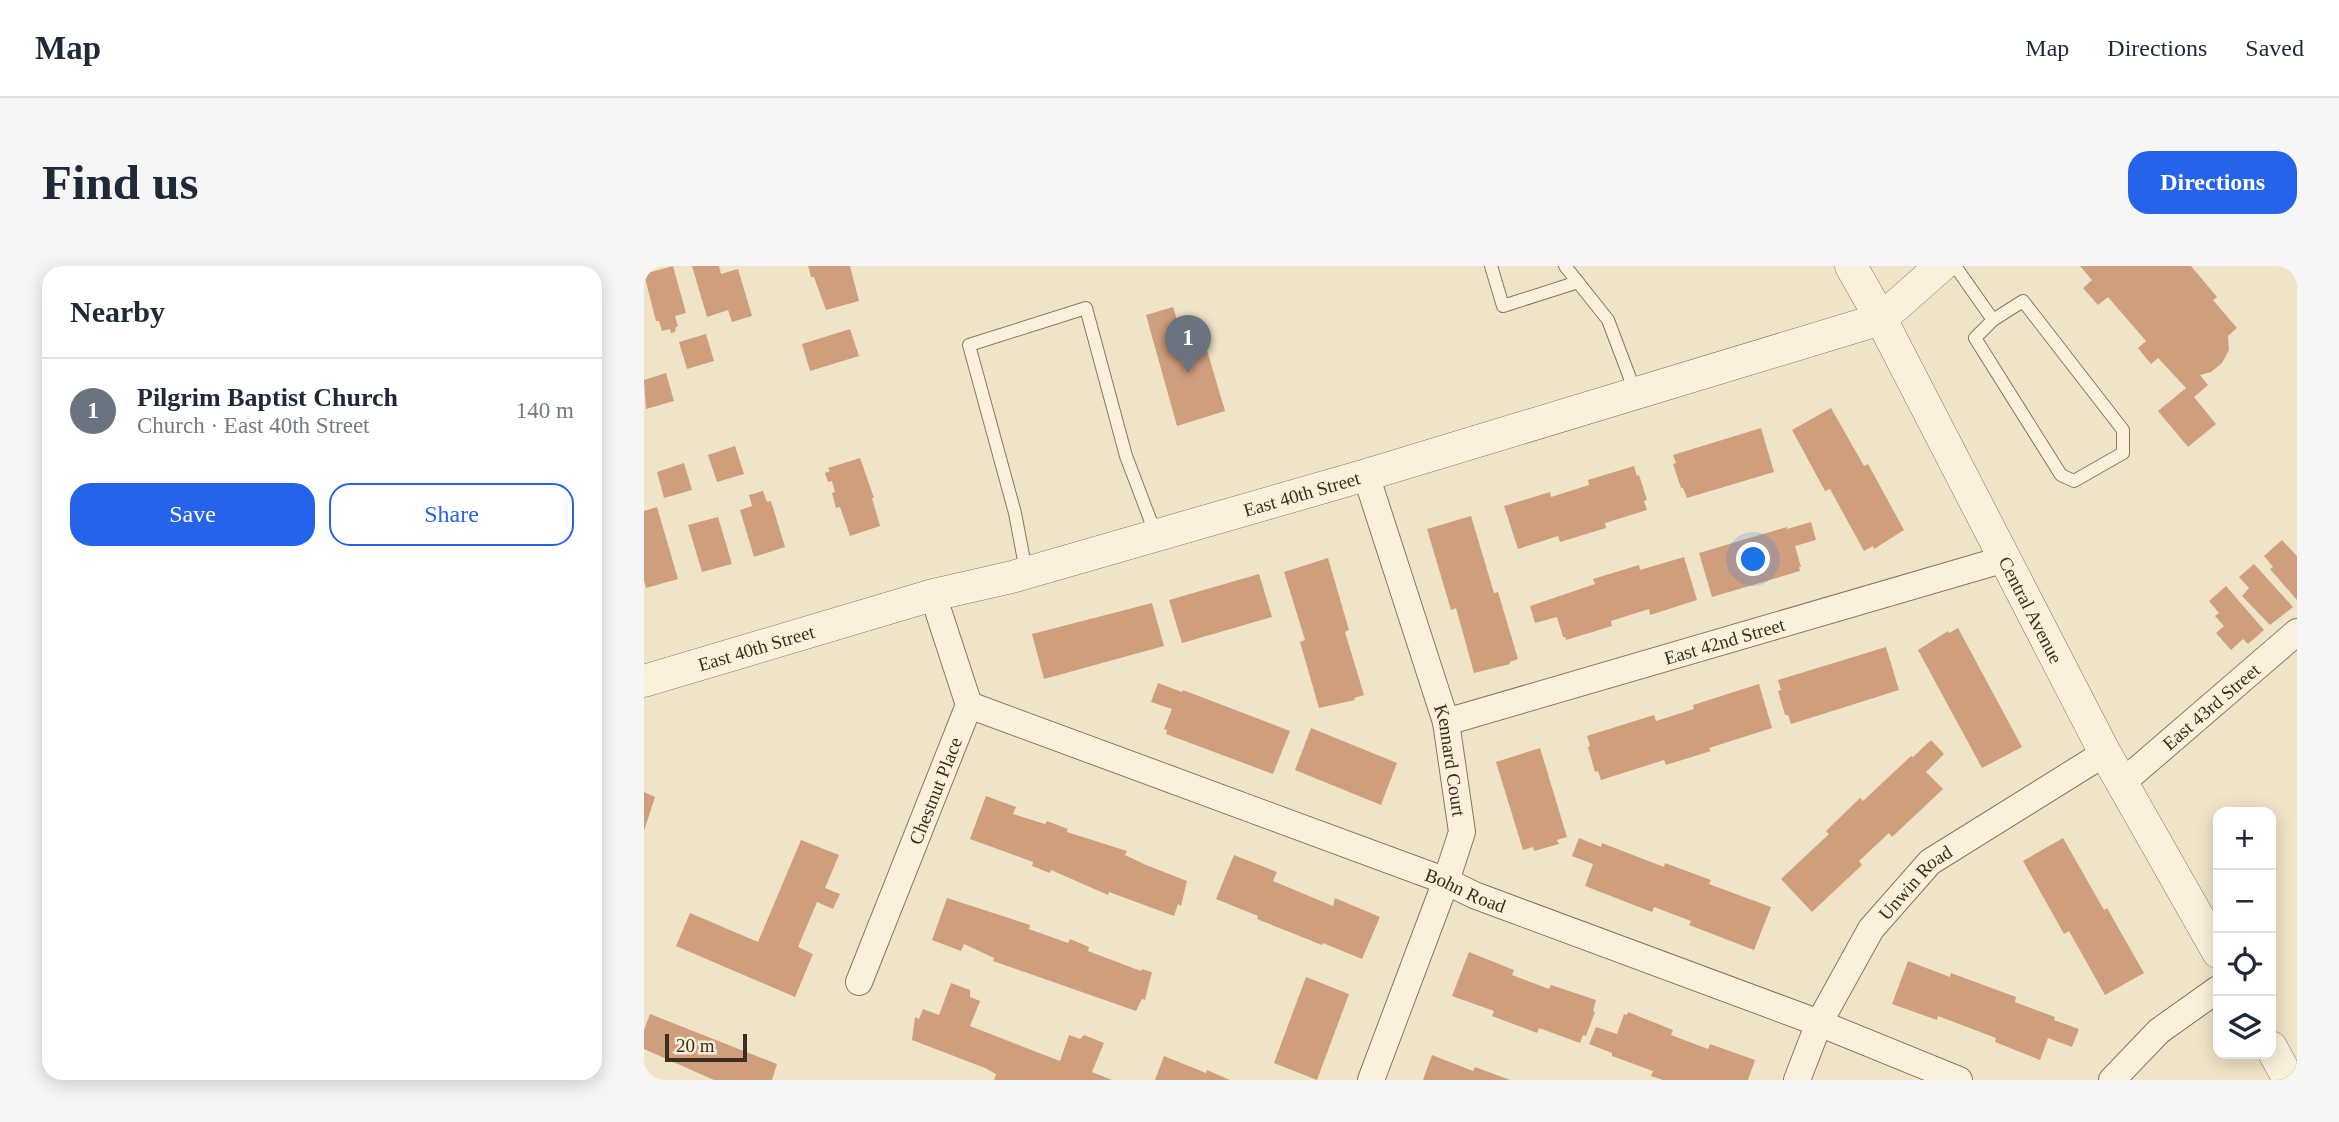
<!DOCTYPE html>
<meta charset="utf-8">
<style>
body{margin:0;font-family:"Times New Roman",serif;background:#f6f6f7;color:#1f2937}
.controls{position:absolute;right:21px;bottom:21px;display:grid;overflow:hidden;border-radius:14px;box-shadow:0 4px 18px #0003}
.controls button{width:63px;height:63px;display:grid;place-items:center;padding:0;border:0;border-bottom:2px solid #e0e1e3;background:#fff;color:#1f2937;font:35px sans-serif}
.scale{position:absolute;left:21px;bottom:18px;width:82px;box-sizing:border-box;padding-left:7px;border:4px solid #3d2e20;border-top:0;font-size:19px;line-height:24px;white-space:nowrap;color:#3d2e20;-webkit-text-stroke:5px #f7eed8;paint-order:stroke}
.you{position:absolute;left:1110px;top:294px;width:24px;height:24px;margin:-18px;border:5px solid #fff;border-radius:50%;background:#1a73e8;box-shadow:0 0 0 10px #1a73e833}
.badge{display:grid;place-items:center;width:46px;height:46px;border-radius:50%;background:#2563eb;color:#fff;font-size:23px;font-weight:700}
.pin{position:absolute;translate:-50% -58px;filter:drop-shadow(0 2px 4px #0008)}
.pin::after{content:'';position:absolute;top:37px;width:24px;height:21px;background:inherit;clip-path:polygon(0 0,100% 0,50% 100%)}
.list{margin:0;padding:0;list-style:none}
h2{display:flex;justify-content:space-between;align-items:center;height:91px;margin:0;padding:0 28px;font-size:30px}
h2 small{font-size:23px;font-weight:400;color:#747a83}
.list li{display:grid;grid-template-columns:46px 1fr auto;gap:21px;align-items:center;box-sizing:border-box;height:105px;padding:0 28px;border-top:2px solid #e0e1e3}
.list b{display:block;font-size:26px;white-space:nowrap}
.list p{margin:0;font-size:23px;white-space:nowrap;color:#747a83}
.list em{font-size:23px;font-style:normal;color:#747a83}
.actions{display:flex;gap:14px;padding:21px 28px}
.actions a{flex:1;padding:16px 0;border:2px solid #2563eb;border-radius:21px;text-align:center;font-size:24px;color:#2563eb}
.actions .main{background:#2563eb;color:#fff}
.icon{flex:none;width:38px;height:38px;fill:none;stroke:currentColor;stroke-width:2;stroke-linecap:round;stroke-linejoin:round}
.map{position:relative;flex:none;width:1653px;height:814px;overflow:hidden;border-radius:21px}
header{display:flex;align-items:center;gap:42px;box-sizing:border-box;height:98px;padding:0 35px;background:#fff;border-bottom:2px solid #e0e1e3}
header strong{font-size:33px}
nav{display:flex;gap:38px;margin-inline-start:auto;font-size:24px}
.intro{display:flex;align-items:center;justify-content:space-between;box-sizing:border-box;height:168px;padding:0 42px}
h1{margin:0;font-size:49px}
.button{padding:18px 32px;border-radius:21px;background:#2563eb;color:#fff;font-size:24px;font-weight:700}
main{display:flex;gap:42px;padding:0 42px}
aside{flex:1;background:#fff;border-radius:21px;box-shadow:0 4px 18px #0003}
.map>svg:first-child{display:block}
.building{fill:#cf9f7d}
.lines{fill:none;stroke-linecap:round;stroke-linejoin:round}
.service-casing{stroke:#8d765c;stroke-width:14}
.minor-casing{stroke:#8d765c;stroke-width:28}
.tertiary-casing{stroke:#8d765c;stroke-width:33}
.service{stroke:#faf1dc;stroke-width:12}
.minor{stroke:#faf1dc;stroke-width:26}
.tertiary{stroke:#faf1dc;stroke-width:32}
.labels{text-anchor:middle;stroke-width:5;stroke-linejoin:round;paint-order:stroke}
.street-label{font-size:19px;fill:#3d2e20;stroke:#f7eed8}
</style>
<header>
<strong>Map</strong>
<nav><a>Map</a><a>Directions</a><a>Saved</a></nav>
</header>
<div class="intro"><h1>Find us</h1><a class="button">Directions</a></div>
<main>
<aside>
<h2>Nearby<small></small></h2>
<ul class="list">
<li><span class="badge" style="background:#6b7280">1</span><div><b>Pilgrim Baptist Church</b><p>Church · East 40th Street</p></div><em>140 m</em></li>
</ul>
<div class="actions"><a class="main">Save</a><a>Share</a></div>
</aside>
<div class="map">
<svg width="1653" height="814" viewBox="0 0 1653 814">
<rect width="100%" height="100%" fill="#f0e4c8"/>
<g class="building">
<polygon points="29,0 42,47 31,50 34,60 32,61 31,66 27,67 26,63 18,65 15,55 12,55 0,8"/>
<polygon points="48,0 75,0 77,8 94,3 108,50 88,56 84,44 63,51"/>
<polygon points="164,0 206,0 215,35 182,44 170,11 167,11"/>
<polygon points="1436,0 1547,0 1573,31 1569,34 1593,62 1584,70 1585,84 1578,97 1567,106 1556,109 1564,119 1550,131 1572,158 1544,181 1514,145 1542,122 1514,92 1507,98 1494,82 1502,75 1464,31 1454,39 1439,22 1448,14"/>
<polygon points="529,41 535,60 554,54 581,145 533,160 502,49"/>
<polygon points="206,63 215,90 166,105 158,78"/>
<polygon points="62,68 70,95 43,103 35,76"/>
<polygon points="22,107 30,135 2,143 0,114"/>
<polygon points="1187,142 1220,200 1224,198 1260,264 1230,283 1229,280 1220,285 1186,223 1181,225 1148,164"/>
<polygon points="1117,162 1130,206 1043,232 1039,222 1037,222 1029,198 1032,197 1029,189"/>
<polygon points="91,180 100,208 73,216 64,189"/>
<polygon points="216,192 230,232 228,232 236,260 206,270 196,241 192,242 188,227 191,226 188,215 184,216 181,207 186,205 184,202"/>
<polygon points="40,197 48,224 20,232 13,206"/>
<polygon points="990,200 993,210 995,209 1003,234 1000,235 1003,244 961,257 962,262 916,276 914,270 874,283 860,240 906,226 907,231 945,219 944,214"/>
<polygon points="119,225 123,236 127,235 141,281 110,291 96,244 108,240 105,229"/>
<polygon points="13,241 34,313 2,322 0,314 0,245"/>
<polygon points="827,250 850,327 854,326 874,393 866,396 866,398 830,407 812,342 807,344 783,263"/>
<polygon points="74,251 88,298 58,306 44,259"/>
<polygon points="1167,256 1172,274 1151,280 1157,301 1155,301 1156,305 1068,331 1055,287 1143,261 1143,263"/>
<polygon points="1638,274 1653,290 1653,334 1626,303 1629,301 1620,290"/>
<polygon points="1040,291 1053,334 1006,349 1005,343 967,355 968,360 922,374 921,371 919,371 913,351 891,357 886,340 951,318 949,313 995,299 996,304"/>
<polygon points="684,292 705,364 701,366 720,429 710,432 711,434 675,442 656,376 661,374 640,306"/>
<polygon points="1610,298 1649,341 1626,359 1598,330 1605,322 1595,311"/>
<polygon points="615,308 628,351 538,377 525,334"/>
<polygon points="1582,320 1620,364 1604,378 1599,373 1587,384 1572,367 1580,360 1571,350 1575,347 1565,335"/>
<polygon points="508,337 520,380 400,413 388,368"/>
<polygon points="1314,362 1378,481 1338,502 1274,384 1304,365 1305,367"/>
<polygon points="1242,381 1255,424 1147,458 1144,449 1141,449 1134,425 1137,424 1134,414"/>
<polygon points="514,417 538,426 539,424 646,465 629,508 522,468 523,464 520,463 528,443 507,436"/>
<polygon points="1115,418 1128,462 1065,482 1067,485 1022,499 1020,494 957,514 954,505 951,506 944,481 946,480 943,470 1010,449 1012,455 1050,443 1049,439"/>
<polygon points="667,462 753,497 737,539 651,504"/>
<polygon points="1287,474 1300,488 1282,506 1299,523 1248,571 1245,567 1215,595 1218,599 1168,646 1137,613 1185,568 1182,565 1216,532 1219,535 1267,490 1269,491"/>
<polygon points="896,482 923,571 913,574 915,578 890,585 889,581 879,584 852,496"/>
<polygon points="0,526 11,531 0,565"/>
<polygon points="342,530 372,541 369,548 401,558 403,555 424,563 423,566 483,585 481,589 502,599 543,615 537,640 534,638 530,650 465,626 464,629 407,604 406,607 388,600 389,596 326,573"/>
<polygon points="935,572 957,581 958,577 1020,601 1021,597 1067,614 1065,618 1127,641 1110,684 1045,659 1047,655 1010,641 1008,646 941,620 949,598 928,590"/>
<polygon points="1419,572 1460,644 1463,642 1500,707 1461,729 1425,665 1420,668 1379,595"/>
<polygon points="157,574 195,589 181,622 196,628 189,643 173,636 154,681 169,688 151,731 32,680 46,647 114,676"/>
<polygon points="590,589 633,606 629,615 689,640 691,632 736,651 718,693 679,677 678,679 613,653 614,650 572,633"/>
<polygon points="303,632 386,659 385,663 424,677 426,673 445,681 444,685 497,705 498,703 508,706 501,734 498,733 492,745 349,695 350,692 320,678 317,685 288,674"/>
<polygon points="825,686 870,704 868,709 905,723 907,719 952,734 949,745 951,746 942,770 939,769 936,777 895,762 893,767 848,750 850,745 808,730"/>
<polygon points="1264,695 1306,711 1307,707 1372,731 1371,736 1411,751 1410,754 1435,763 1428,781 1404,772 1396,794 1351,776 1352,772 1294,750 1293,754 1248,738"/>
<polygon points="662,711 705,728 673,814 630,797"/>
<polygon points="307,717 326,724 326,731 336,735 326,760 416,795 425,769 436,773 440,769 460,777 448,806 468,814 350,814 352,808 341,802 268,774 271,751 275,753 279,743 295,749"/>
<polygon points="984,746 1029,764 1027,769 1064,783 1066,778 1111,794 1104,814 1019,814 1007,810 1009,805 968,790 968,787 945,778 952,761 973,768 980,748 983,749"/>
<polygon points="6,748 133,798 128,814 70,814 0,783 0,764"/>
<polygon points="788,789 829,805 831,801 866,814 779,814"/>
<polygon points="520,790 562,807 563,804 586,814 511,814"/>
</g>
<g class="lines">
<defs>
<g id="service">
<polyline points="847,0 859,40 934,16"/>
<polyline points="921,0 964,54 992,128"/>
<polyline points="1311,0 1349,54"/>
<polygon points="1379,35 1479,164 1479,187 1430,215 1417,209 1331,72 1349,54"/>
<polyline points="382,305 371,247 325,79 442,42 482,190 512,269"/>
</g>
<g id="minor">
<path id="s1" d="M722,209L802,456L818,566L802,615L727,814"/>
<path id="s2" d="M325,439L802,615L830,629L1175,757L1315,814"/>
<path id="s3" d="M802,456L1361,293"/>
<path id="s4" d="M1479,516L1653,366"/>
<path id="s5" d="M215,716L325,439L289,329"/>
<path id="s6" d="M1153,814L1175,757L1227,663L1286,596L1461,487"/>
<polyline points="1468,814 1515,765 1574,723"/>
</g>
<g id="tertiary">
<path id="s7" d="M1207,0L1237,53L1461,487L1574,686"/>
<path id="s8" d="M0,415L289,329L368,311L722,209L1237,53L1297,0"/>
<polyline points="1627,781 1645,814"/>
</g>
</defs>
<use href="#service" class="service-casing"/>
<use href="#minor" class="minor-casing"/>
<use href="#tertiary" class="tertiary-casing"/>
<use href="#service" class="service"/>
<use href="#minor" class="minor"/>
<use href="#tertiary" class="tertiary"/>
</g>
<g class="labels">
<g class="street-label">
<text dy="7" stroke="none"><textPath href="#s8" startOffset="684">East 40th Street</textPath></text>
<text dy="7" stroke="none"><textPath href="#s7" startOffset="388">Central Avenue</textPath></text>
<text dy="7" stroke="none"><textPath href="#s3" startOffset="290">East 42nd Street</textPath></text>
<text dy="7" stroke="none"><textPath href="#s8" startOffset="117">East 40th Street</textPath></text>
<text dy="7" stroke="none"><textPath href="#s4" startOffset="116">East 43rd Street</textPath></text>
<text dy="7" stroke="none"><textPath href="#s1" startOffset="298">Kennard Court</textPath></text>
<text dy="7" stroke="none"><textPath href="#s5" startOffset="206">Chestnut Place</textPath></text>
<text dy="7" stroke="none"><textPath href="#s6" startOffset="233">Unwin Road</textPath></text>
<text dy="7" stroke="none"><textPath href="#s2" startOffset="530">Bohn Road</textPath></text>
</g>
</g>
</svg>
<div class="controls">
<button>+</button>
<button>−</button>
<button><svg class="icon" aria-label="locate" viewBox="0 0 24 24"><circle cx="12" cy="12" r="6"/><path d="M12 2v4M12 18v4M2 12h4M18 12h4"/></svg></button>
<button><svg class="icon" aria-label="layers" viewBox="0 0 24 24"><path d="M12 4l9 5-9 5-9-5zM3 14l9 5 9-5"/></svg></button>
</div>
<div class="scale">20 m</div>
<div class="you"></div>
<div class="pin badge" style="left:544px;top:107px;background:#6b7280">1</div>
</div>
</main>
